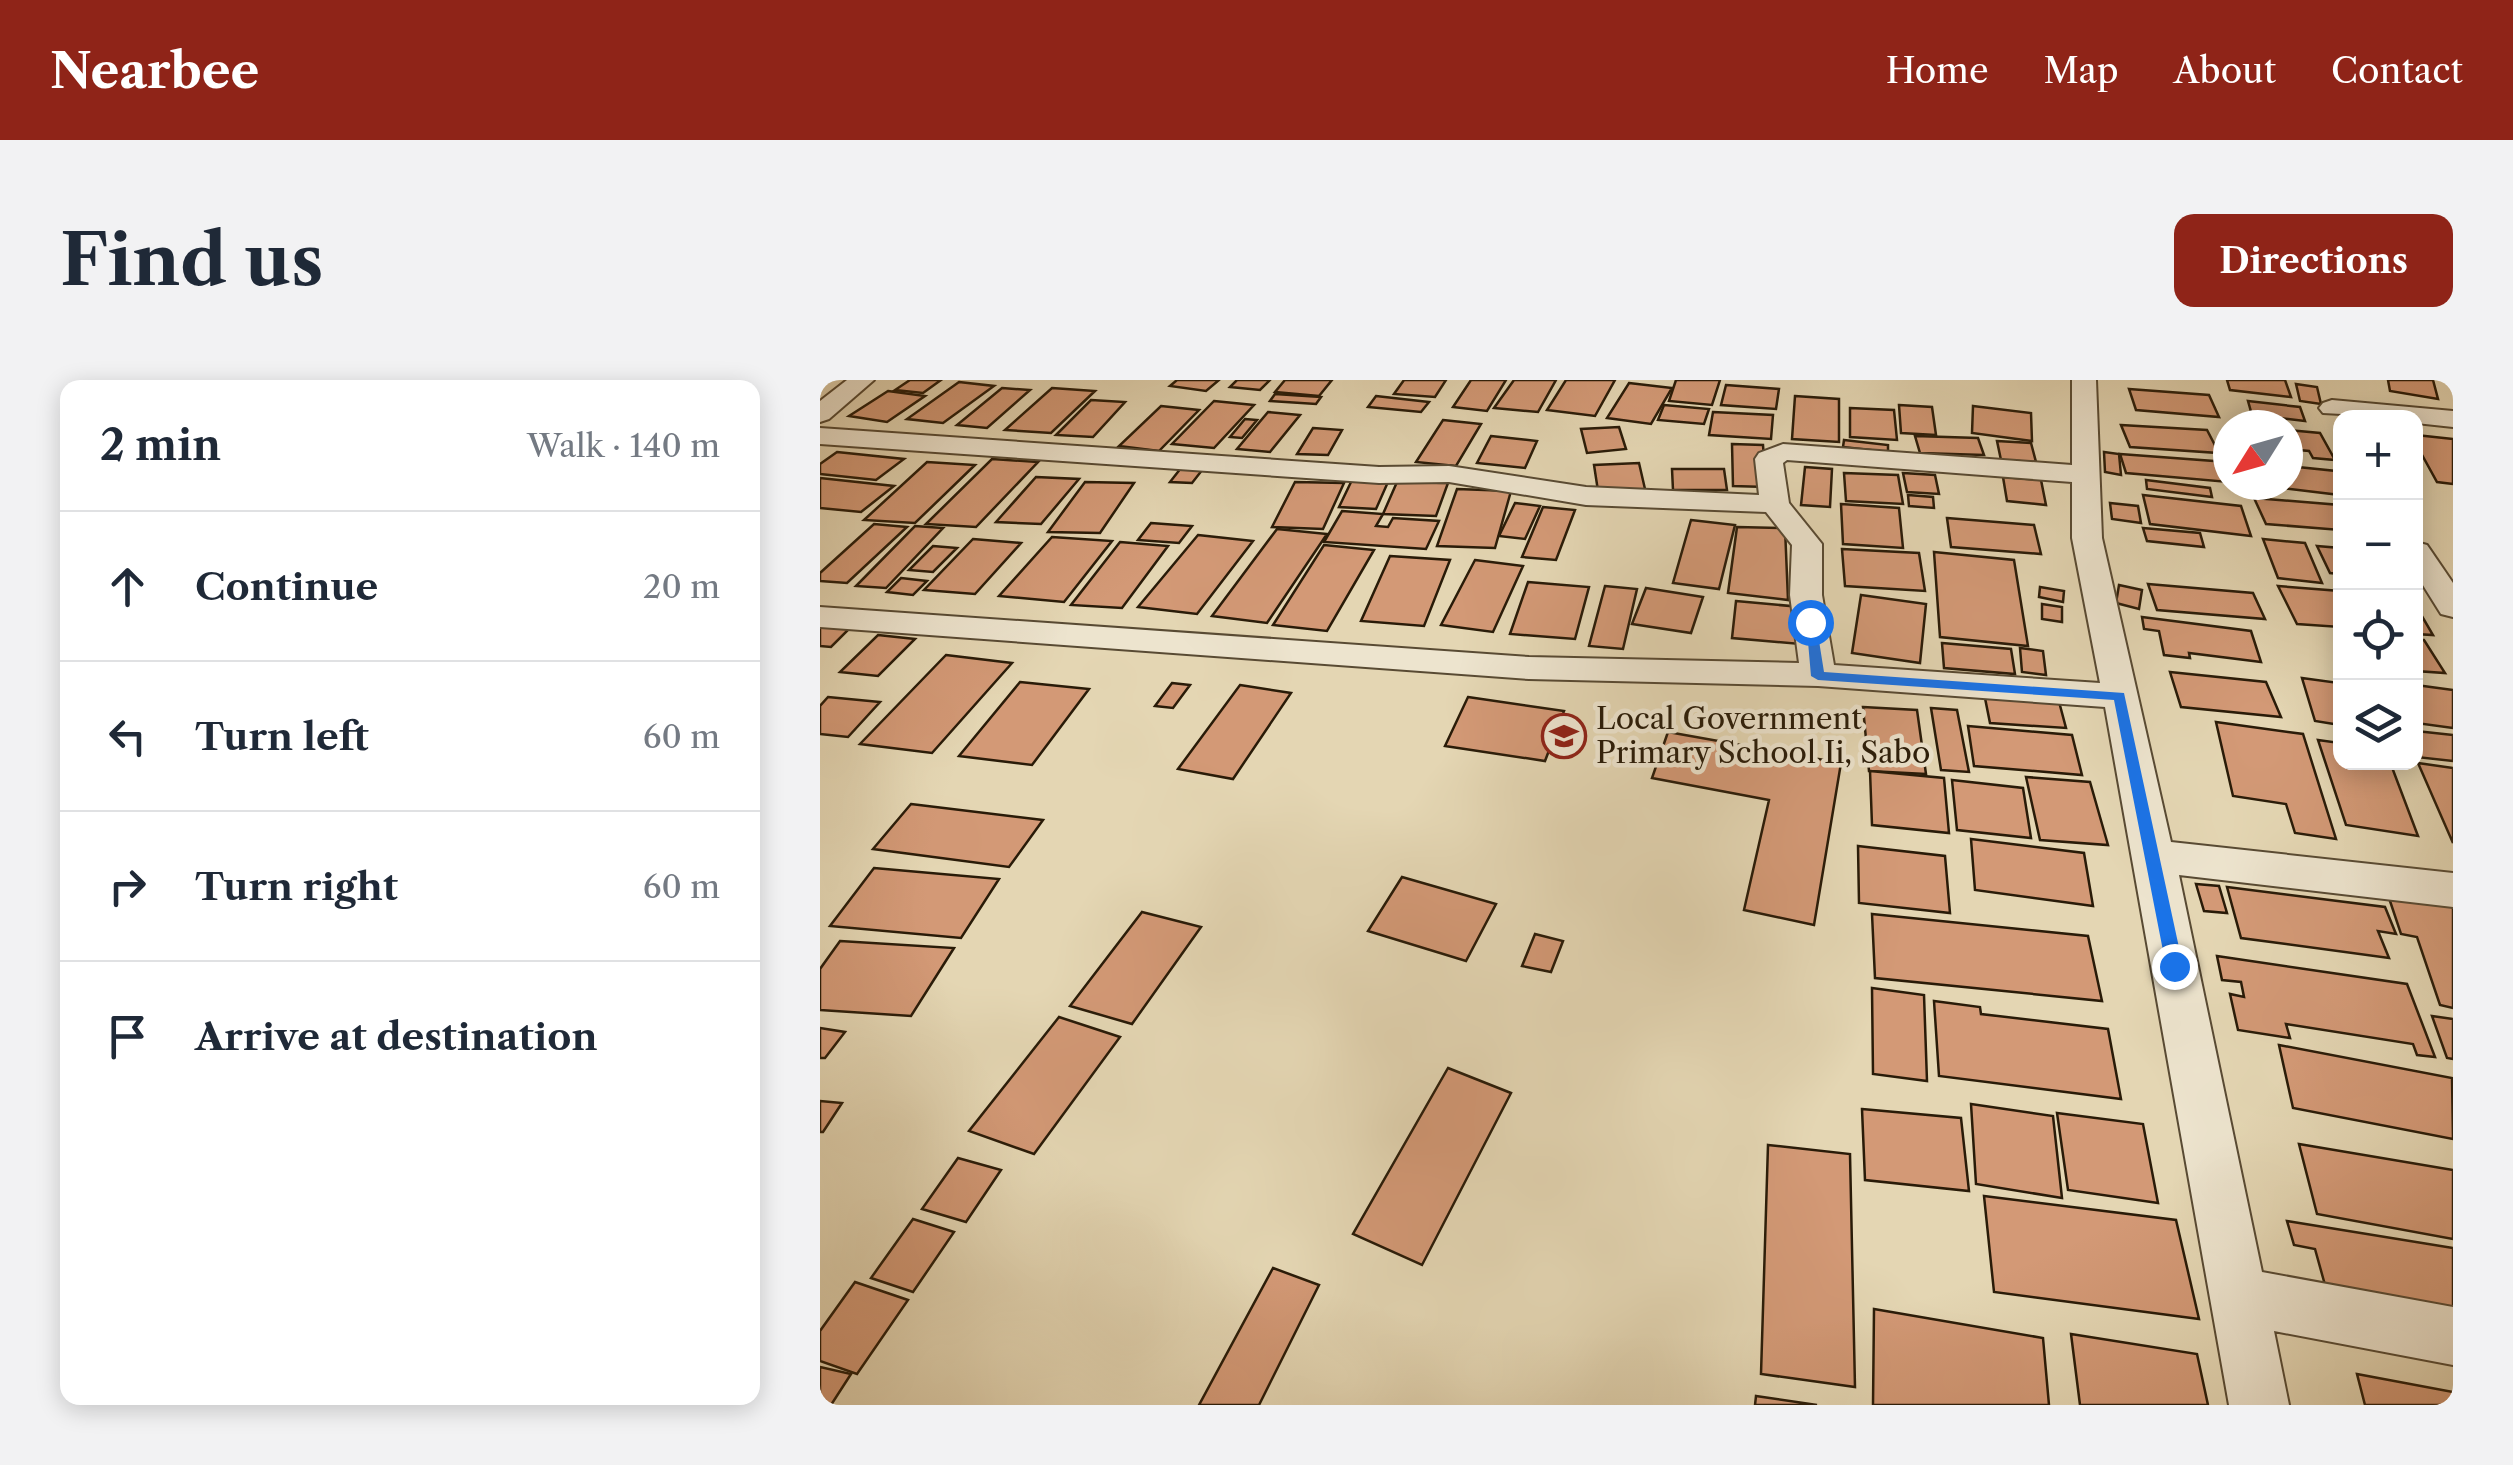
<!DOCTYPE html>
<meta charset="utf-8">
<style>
body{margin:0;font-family:"Libre Caslon Text",serif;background:#f2f2f3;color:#1f2937}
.controls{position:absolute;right:30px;top:30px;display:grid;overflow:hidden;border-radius:20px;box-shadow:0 5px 25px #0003}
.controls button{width:90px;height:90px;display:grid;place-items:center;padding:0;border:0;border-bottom:2px solid #e0e1e3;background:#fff;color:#1f2937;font:50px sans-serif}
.compass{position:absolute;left:1393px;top:30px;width:90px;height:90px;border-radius:50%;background:#fff;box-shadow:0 5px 25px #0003;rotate:233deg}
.stop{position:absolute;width:30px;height:30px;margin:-22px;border:8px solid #1a73e8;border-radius:50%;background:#fff}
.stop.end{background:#1a73e8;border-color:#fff;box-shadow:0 2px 10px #0008}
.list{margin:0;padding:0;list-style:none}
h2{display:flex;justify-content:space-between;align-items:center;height:130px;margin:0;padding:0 40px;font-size:42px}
h2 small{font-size:32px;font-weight:400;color:#747a83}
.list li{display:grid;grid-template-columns:65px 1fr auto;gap:30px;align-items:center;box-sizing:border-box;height:150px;padding:0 40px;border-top:2px solid #e0e1e3}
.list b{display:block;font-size:38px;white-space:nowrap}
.list em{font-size:32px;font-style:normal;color:#747a83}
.icon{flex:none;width:55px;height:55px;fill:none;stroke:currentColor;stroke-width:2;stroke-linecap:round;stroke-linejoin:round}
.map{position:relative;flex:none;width:1633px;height:1025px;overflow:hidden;border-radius:20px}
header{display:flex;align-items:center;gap:60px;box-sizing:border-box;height:140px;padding:0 50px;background:#8f2418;color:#fff}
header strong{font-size:48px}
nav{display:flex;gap:55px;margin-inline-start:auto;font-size:35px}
.intro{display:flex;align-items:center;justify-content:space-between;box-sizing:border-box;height:240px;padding:0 60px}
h1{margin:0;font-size:70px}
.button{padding:25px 45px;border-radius:20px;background:#8f2418;color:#fff;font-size:35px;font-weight:700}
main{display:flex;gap:60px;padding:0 60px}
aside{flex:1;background:#fff;border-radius:20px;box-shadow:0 5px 25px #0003}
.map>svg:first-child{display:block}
.building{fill:#d39976;stroke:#291b08;stroke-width:2.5}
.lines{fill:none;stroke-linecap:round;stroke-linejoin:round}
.street-casing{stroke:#584a33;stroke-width:4}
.street{fill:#ede4ce;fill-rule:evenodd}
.route{fill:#1a73e8}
.labels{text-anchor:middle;stroke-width:9;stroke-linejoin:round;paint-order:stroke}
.poi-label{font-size:30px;fill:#291b08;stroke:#ede4ce;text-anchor:start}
</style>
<header>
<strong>Nearbee</strong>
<nav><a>Home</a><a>Map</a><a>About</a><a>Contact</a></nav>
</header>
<div class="intro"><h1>Find us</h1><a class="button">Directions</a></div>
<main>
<aside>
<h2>2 min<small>Walk · 140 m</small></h2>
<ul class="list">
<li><svg class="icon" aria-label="ahead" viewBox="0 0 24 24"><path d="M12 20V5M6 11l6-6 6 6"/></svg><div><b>Continue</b></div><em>20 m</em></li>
<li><svg class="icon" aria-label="left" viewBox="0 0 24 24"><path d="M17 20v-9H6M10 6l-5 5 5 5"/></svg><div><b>Turn left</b></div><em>60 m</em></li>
<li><svg class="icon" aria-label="right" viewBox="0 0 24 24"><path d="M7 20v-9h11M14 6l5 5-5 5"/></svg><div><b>Turn right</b></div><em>60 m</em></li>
<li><svg class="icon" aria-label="arrive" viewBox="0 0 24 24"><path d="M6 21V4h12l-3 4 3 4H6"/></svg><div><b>Arrive at destination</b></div></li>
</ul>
</aside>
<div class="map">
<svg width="1633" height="1025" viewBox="0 0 1633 1025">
<rect width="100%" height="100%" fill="#e4d6b3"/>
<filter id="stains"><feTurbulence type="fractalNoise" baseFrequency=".002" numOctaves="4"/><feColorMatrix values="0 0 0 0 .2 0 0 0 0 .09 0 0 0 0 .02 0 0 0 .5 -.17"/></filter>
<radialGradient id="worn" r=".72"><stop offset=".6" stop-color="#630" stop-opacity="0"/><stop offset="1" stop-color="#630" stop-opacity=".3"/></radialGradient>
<g class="building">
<polygon points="90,0 121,0 103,13 75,10"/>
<polygon points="357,0 399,0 386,11 350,6"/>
<polygon points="417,0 450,0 440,10 410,7"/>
<polygon points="465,0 512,0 499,16 455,12"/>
<polygon points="584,0 626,0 615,17 574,14"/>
<polygon points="651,0 686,0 667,31 633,27"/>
<polygon points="694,0 736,0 718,32 674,28"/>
<polygon points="746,0 795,0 775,36 727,30"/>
<polygon points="856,0 900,0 892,25 849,21"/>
<polygon points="1407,0 1465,0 1471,17 1410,10"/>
<polygon points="1568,0 1613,0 1618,19 1570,11"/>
<polygon points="139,2 174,6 123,43 87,39"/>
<polygon points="809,3 852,8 831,44 787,38"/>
<polygon points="1476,4 1497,7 1501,24 1480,21"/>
<polygon points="906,5 959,9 956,29 901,25"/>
<polygon points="182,8 210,10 167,48 137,45"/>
<polygon points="232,8 275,11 231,53 185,50"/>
<polygon points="1309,9 1389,15 1399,37 1316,30"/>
<polygon points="68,11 105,16 67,42 29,36"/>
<polygon points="455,14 501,17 496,24 450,21"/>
<polygon points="556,16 609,22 601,32 548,27"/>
<polygon points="975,16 1019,19 1019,62 972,59"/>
<polygon points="271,20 305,22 273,57 236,55"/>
<polygon points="394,21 434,25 394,68 352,64"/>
<polygon points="1428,21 1480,27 1485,41 1432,35"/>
<polygon points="844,25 889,29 884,44 838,40"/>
<polygon points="1079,25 1112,27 1116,55 1081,53"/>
<polygon points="341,26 379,30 339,71 299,66"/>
<polygon points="1153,26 1211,33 1212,61 1152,53"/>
<polygon points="1030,28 1074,30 1077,60 1030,57"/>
<polygon points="448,32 480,35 450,72 417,69"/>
<polygon points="893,32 953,35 951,59 889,55"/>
<polygon points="425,39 437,40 422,58 410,57"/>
<polygon points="623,40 661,44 636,86 596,82"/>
<polygon points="1301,45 1387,50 1399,73 1310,67"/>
<polygon points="799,47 806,69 767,73 761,49"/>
<polygon points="493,48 522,50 508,75 477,74"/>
<polygon points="1468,50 1500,53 1515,80 1493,78 1489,71 1468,69"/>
<polygon points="1596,55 1633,59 1633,104 1617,102 1596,64"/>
<polygon points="671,56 717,61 705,88 657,83"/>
<polygon points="1095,56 1158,58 1164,75 1100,73"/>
<polygon points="1024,60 1068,65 1068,72 1023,67"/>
<polygon points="1177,61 1211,63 1216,82 1181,80"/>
<polygon points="912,64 943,65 946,107 913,106"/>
<polygon points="17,72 84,79 56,100 0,94 0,84"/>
<polygon points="1284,72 1299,74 1301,95 1285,92"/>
<polygon points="1300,74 1407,82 1408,102 1306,93"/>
<polygon points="172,79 218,82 156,147 106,144"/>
<polygon points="107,82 155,85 95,143 44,140"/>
<polygon points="819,83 825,109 778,111 774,85"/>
<polygon points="1468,86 1516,91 1520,115 1437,105 1468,105"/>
<polygon points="985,87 1012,89 1010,127 981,125"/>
<polygon points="361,88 383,89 372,103 350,102"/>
<polygon points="852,89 904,89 907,110 853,110"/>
<polygon points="1024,93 1078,95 1083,124 1026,121"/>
<polygon points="1083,93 1115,95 1119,114 1087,112"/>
<polygon points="216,97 259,99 221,144 176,142"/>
<polygon points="1183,97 1221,100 1226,125 1187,121"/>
<polygon points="0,98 74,106 41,132 0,128"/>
<polygon points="532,100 568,102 556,129 519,127"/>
<polygon points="1326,100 1390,108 1392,117 1327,109"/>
<polygon points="265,102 314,103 280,153 228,152"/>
<polygon points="475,102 524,103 503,149 452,147"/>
<polygon points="577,102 628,103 616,136 563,134"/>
<polygon points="637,109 691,111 675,168 617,166"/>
<polygon points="1088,115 1113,117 1114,128 1089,126"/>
<polygon points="1323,115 1421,126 1431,156 1330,144"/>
<polygon points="1434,118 1520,125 1520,150 1446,144"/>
<polygon points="695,123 720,126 705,159 679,156"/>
<polygon points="1290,123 1318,126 1321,143 1292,139"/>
<polygon points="1021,124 1079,128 1083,168 1023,164"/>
<polygon points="723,127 755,130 736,180 702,177"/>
<polygon points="522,131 563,134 556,146 568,147 573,138 619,141 606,169 504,162"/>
<polygon points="1127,138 1214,145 1221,174 1131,167"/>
<polygon points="871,140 915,145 899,209 853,203"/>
<polygon points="331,143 372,146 359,163 318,160"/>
<polygon points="54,144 87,147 27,203 0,201 0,193"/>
<polygon points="95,146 123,148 66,208 36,206"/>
<polygon points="917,147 965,148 968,220 908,213"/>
<polygon points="1323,148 1380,153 1384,167 1327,161"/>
<polygon points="457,149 507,154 447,243 392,236"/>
<polygon points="378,155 433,161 377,234 318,227"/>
<polygon points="232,157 292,161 244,222 179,216"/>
<polygon points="153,159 201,163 155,214 104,210"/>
<polygon points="1443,159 1485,163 1502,203 1458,198"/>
<polygon points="300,162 348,166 302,228 251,225"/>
<polygon points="504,165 554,170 507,251 453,245"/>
<polygon points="113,166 137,168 113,192 89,190"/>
<polygon points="1497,166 1520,168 1520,194 1510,193"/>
<polygon points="1022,169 1099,173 1105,211 1025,206"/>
<polygon points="1114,172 1194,180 1208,266 1120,257"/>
<polygon points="570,176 630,180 604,246 541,241"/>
<polygon points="655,180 703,186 673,252 621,245"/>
<polygon points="81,198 107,201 93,215 67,212"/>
<polygon points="708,202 769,207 755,259 690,254"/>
<polygon points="1328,204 1433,213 1445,239 1337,230"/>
<polygon points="1299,205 1322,210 1319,229 1296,223"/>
<polygon points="785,206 817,209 803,269 769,266"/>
<polygon points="1458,206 1520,211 1520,247 1477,244"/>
<polygon points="1220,207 1244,211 1243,222 1219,217"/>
<polygon points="826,208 883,217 871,253 812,244"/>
<polygon points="1041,215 1106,224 1100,283 1032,273"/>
<polygon points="916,221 981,227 980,264 912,258"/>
<polygon points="1222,224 1242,227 1242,242 1222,239"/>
<polygon points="1596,226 1613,255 1596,254"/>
<polygon points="1322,237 1431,251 1441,282 1369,273 1370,278 1344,275 1339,251 1324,249"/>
<polygon points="0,245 30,248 11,267 0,266"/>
<polygon points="58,255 95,259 58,296 20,292"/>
<polygon points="1596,260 1604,260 1625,293 1596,291"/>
<polygon points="1122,263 1191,269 1195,294 1124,288"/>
<polygon points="1200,268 1223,271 1226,295 1202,292"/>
<polygon points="126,275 192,283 112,373 40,364"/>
<polygon points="1350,292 1446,302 1461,337 1361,327"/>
<polygon points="1482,298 1519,303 1520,345 1495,341"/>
<polygon points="200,302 269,309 212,385 139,376"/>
<polygon points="352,303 370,305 353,328 335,326"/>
<polygon points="420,305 471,313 413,399 358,389"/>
<polygon points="1596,305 1633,310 1633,348 1596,343"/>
<polygon points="1164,313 1238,318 1246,348 1170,343"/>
<polygon points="8,317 60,322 28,357 0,354 0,326"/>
<polygon points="648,317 744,331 725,381 625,366"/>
<polygon points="1043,327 1097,330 1106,394 1049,391"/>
<polygon points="1111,328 1137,330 1149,392 1121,390"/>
<polygon points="1396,342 1483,354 1516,459 1475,453 1466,424 1413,416"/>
<polygon points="1148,346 1252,355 1262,395 1154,386"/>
<polygon points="1596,351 1633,355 1633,381 1596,377"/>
<polygon points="848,352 1021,383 994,545 924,530 949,420 832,398"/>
<polygon points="1498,360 1520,363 1520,382 1570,382 1598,456 1526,445"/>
<polygon points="1598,383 1633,388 1633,463"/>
<polygon points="1050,391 1124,398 1129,453 1052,445"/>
<polygon points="1206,397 1270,402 1288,465 1220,460"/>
<polygon points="1132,400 1203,408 1211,458 1137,450"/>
<polygon points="91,424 223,440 189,487 53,469"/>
<polygon points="1151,459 1264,473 1273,526 1155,510"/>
<polygon points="1038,466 1125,476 1130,533 1039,523"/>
<polygon points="54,488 179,499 141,558 10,546"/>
<polygon points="582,497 676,524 646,581 548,551"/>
<polygon points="1376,504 1399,506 1407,533 1384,531"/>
<polygon points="1407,507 1565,527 1576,554 1558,551 1569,578 1421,558"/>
<polygon points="1567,512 1633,524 1633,628 1620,625 1597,557 1581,554"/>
<polygon points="322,532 381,547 312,644 250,626"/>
<polygon points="1052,534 1268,556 1282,621 1055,598"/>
<polygon points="715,554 743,561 731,592 702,586"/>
<polygon points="20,561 134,568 91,636 0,630 0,589"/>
<polygon points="1397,576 1587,604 1615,677 1597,675 1593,664 1466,644 1470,658 1418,650 1410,614 1424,617 1421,602 1402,600"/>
<polygon points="1052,608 1104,615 1107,701 1053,694"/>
<polygon points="1114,621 1160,627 1161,634 1288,649 1301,719 1119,696"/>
<polygon points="1612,636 1633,639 1633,679 1627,678"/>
<polygon points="239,637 300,657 214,774 149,751"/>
<polygon points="0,648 25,652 5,678 0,678"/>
<polygon points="1459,665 1632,698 1633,759 1473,728"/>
<polygon points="628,688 691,713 602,885 533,854"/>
<polygon points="0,721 22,723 3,752 0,752"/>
<polygon points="1151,724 1233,736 1242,818 1156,804"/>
<polygon points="1042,729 1141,738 1149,811 1045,800"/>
<polygon points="1237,733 1323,744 1338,823 1248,810"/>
<polygon points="1479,764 1633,790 1633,859 1497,834"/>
<polygon points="948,765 1030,774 1035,1007 941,994"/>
<polygon points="138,778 181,790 146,842 102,829"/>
<polygon points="1164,816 1356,840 1379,939 1174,912"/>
<polygon points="93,839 134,852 93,912 51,898"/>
<polygon points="1467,841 1633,868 1633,927 1505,905 1495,869 1474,865"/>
<polygon points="453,888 499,905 439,1025 379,1025"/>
<polygon points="35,902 88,920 37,994 0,981 0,951"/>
<polygon points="1054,929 1223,958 1229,1025 1053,1025"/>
<polygon points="1251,954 1377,974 1388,1025 1260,1025"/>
<polygon points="0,987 31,994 11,1025 0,1025"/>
<polygon points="1537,994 1633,1012 1633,1025 1545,1025"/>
<polygon points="936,1016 997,1025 935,1025"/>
</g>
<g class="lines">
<defs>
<g id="street">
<polygon points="27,0 54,0 9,39 0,42 0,21"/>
<path d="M1252,0H1276L1282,158L1351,462L1633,493V527L1359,495L1442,892L1633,927V985L1454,951L1469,1025H1409L1285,327L998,306L709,299L0,247V227L709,277L979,283L970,215L972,165L946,132L766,125L629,102L559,103L0,64V48L559,87L629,86L766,107L939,115L935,79L939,73L963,64L1252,85ZM967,80L1252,102V158L1280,303L1014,285L1002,215V164L969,123L963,83Z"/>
<polygon points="1512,20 1633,31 1633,47 1596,43 1596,38 1503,33 1499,28 1503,23"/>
<polygon points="1596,162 1607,165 1633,203 1633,237 1621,234 1596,194"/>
</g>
</defs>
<use href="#street" class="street-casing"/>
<use href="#street" class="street"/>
</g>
<polygon class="route" points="986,239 996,242 1004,292 1304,313 1363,586 1360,591 1354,593 1346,586 1294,320 998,300 991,296"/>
<defs>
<symbol id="school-ring" viewBox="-11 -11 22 22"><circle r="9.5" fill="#ede4ce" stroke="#8f2418" stroke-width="1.5"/><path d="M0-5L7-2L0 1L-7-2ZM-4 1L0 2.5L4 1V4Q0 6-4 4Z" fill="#8f2418"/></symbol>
</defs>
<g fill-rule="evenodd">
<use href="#school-ring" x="719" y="331" width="50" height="50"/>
</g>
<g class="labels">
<g class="poi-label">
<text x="776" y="349">Local Government<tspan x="776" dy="34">Primary School Ii, Sabo</tspan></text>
</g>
</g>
<rect width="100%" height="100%" filter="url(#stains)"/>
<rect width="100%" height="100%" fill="url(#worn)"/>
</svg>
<div class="controls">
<button>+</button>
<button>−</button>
<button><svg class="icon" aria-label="locate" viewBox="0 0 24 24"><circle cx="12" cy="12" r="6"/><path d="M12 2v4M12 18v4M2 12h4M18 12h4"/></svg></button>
<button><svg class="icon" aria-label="layers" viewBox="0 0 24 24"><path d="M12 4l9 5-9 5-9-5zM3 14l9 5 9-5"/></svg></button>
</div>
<svg class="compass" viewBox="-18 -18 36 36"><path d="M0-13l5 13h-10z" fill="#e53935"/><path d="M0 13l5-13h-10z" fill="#747a83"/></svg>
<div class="stop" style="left:990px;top:242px"></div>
<div class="stop end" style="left:1354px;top:586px"></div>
</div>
</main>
